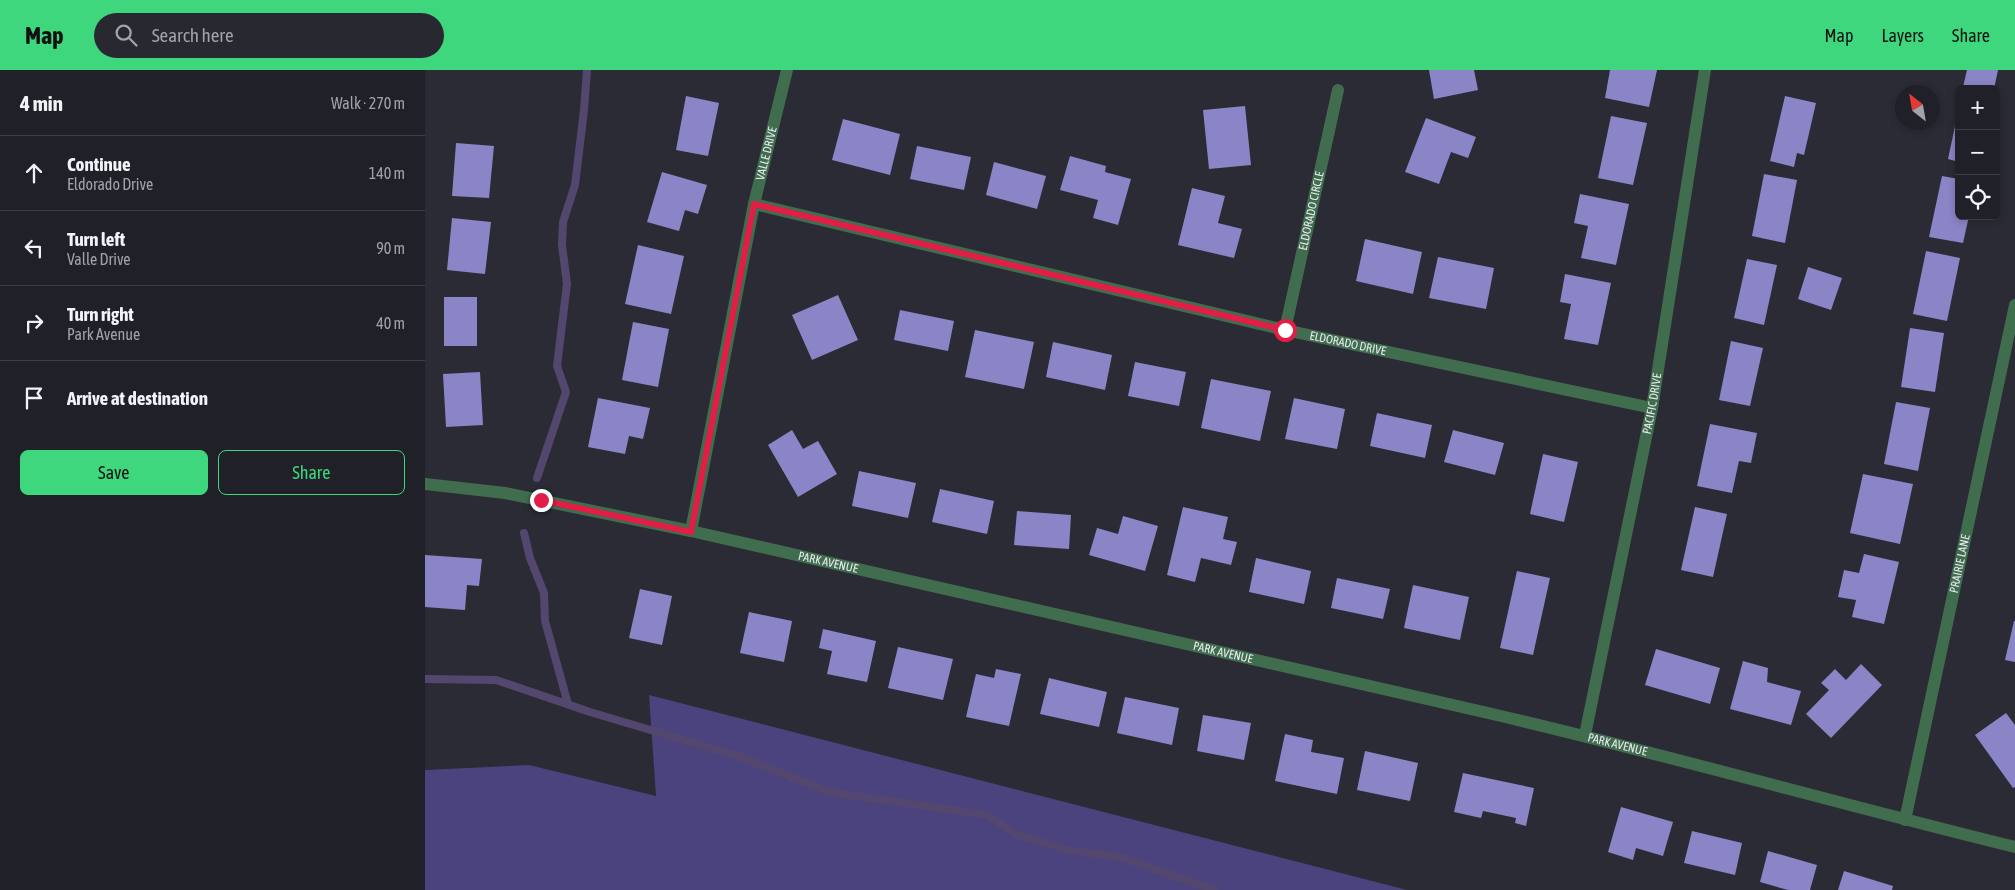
<!DOCTYPE html>
<meta charset="utf-8">
<style>
body{margin:0;font-family:"Asap Condensed",sans-serif;background:#282830;color:#f1f3f6}
.controls{position:absolute;right:15px;top:15px;display:grid;overflow:hidden;border-radius:8px;box-shadow:0 2px 8px #0003}
.controls button{width:45px;height:45px;display:grid;place-items:center;padding:0;border:0;border-bottom:1px solid #3d3e45;background:#202028;color:#f1f3f6;font:25px sans-serif}
.compass{position:absolute;left:1470px;top:15px;width:45px;height:45px;border-radius:50%;background:#202028;box-shadow:0 2px 8px #0003;rotate:329deg}
.stop{position:absolute;width:15px;height:15px;margin:-11px;border:4px solid #e11d48;border-radius:50%;background:#fff}
.stop.end{background:#e11d48;border-color:#fff;box-shadow:0 1px 5px #0008}
.list{margin:0;padding:0;list-style:none}
h2{display:flex;justify-content:space-between;align-items:center;height:65px;margin:0;padding:0 20px;font-size:21px}
h2 small{font-size:16px;font-weight:400;color:#a2a3a8}
.list li{display:grid;grid-template-columns:32px 1fr auto;gap:15px;align-items:center;box-sizing:border-box;height:75px;padding:0 20px;border-top:1px solid #3d3e45}
.list b{display:block;font-size:19px;white-space:nowrap}
.list p{margin:0;font-size:16px;white-space:nowrap;color:#a2a3a8}
.list em{font-size:16px;font-style:normal;color:#a2a3a8}
.actions{display:flex;gap:10px;padding:15px 20px}
.actions a{flex:1;padding:11px 0;border:1px solid #3ed77d;border-radius:8px;text-align:center;font-size:18px;color:#3ed77d}
.actions .main{background:#3ed77d;color:#111}
.icon{flex:none;width:28px;height:28px;fill:none;stroke:currentColor;stroke-width:2;stroke-linecap:round;stroke-linejoin:round}
.map{position:relative;flex:none;width:1590px;height:820px;overflow:hidden}
header{display:flex;align-items:center;gap:30px;box-sizing:border-box;height:70px;padding:0 25px;background:#3ed77d;color:#111}
header strong{font-size:24px}
nav{display:flex;gap:28px;margin-inline-start:auto;font-size:18px}
.search{width:350px;height:45px;background:#282830;display:flex;align-items:center;gap:12px;box-sizing:border-box;padding:0 18px;border-radius:28px;color:#a2a3a8;font-size:19px}
main{display:flex}
aside{flex:1;background:#202028}
.map>svg:first-child{display:block}
.green{fill:#4a437e}
.lines{fill:none;stroke-linecap:round;stroke-linejoin:round}
.stream{stroke:#534770;stroke-width:8}
.building{fill:#8a85c7}
.minor{stroke:#406d4e;stroke-width:12}
.route{stroke:#e11d48;stroke-width:6}
.labels{text-anchor:middle;stroke-width:5;stroke-linejoin:round;paint-order:stroke}
.street-label{font-size:12px;fill:#ebebf2;stroke:#21212b}
</style>
<header>
<strong>Map</strong>
<div class="search"><svg class="icon" aria-label="search" viewBox="0 0 24 24"><circle cx="10" cy="10" r="6"/><path d="M15 15l6 6"/></svg>Search here</div>
<nav><a>Map</a><a>Layers</a><a>Share</a></nav>
</header>
<main>
<aside>
<h2>4 min<small>Walk · 270 m</small></h2>
<ul class="list">
<li><svg class="icon" aria-label="ahead" viewBox="0 0 24 24"><path d="M12 20V5M6 11l6-6 6 6"/></svg><div><b>Continue</b><p>Eldorado Drive</p></div><em>140 m</em></li>
<li><svg class="icon" aria-label="left" viewBox="0 0 24 24"><path d="M17 20v-9H6M10 6l-5 5 5 5"/></svg><div><b>Turn left</b><p>Valle Drive</p></div><em>90 m</em></li>
<li><svg class="icon" aria-label="right" viewBox="0 0 24 24"><path d="M7 20v-9h11M14 6l5 5-5 5"/></svg><div><b>Turn right</b><p>Park Avenue</p></div><em>40 m</em></li>
<li><svg class="icon" aria-label="arrive" viewBox="0 0 24 24"><path d="M6 21V4h12l-3 4 3 4H6"/></svg><div><b>Arrive at destination</b></div></li>
</ul>
<div class="actions"><a class="main">Save</a><a>Share</a></div>
</aside>
<div class="map">
<svg width="1590" height="820" viewBox="0 0 1590 820">
<rect width="100%" height="100%" fill="#2b2b35"/>
<polygon class="green" points="224,625 982,820 0,820 0,700 104,695 231,726"/>
<g class="lines">
<g class="stream">
<polyline points="112,408 141,322 132,296 142,214 137,175 138,152 150,115 159,40 162,0"/>
<polyline points="99,463 105,488 119,523 120,551 143,634"/>
<polyline points="0,609 71,610 165,642 313,686 404,722 562,745 591,764 643,780 695,787 789,820"/>
</g>
</g>
<g class="building">
<polygon points="1004,0 1049,0 1053,20 1009,29"/>
<polygon points="1185,0 1232,0 1224,37 1180,28"/>
<polygon points="1542,0 1573,0 1569,19 1538,17"/>
<polygon points="261,26 294,33 283,86 251,80"/>
<polygon points="1360,26 1391,33 1379,85 1372,83 1369,97 1345,91"/>
<polygon points="820,36 826,95 784,99 778,40"/>
<polygon points="1533,42 1534,42 1534,92 1523,89"/>
<polygon points="1186,46 1222,53 1208,115 1173,108"/>
<polygon points="1001,48 1051,67 1043,88 1026,82 1014,114 980,102"/>
<polygon points="418,49 475,64 465,105 407,90"/>
<polygon points="31,73 69,76 64,128 27,126"/>
<polygon points="492,76 546,87 539,120 485,109"/>
<polygon points="645,86 681,96 680,102 706,109 693,155 668,148 673,130 635,120"/>
<polygon points="569,92 621,106 612,139 561,125"/>
<polygon points="237,102 282,115 273,144 260,140 254,161 222,152"/>
<polygon points="1339,104 1372,110 1360,173 1327,166"/>
<polygon points="1517,106 1534,109 1534,146 1544,146 1538,173 1504,167"/>
<polygon points="767,118 800,126 793,153 817,159 809,188 753,175"/>
<polygon points="1155,124 1204,134 1191,195 1156,188 1163,156 1149,153"/>
<polygon points="27,148 66,152 60,204 22,200"/>
<polygon points="940,169 997,182 988,224 931,211"/>
<polygon points="213,175 259,186 246,244 200,234"/>
<polygon points="1501,181 1535,188 1522,251 1488,244"/>
<polygon points="1013,187 1069,198 1061,239 1004,228"/>
<polygon points="1322,189 1352,195 1339,255 1309,248"/>
<polygon points="1383,197 1417,208 1406,240 1373,229"/>
<polygon points="1140,204 1186,213 1173,275 1139,269 1146,234 1135,232"/>
<polygon points="413,225 433,270 387,290 367,245"/>
<rect x="19" y="227" width="33" height="49"/>
<polygon points="475,240 529,251 523,281 469,270"/>
<polygon points="208,252 244,259 233,317 197,310"/>
<polygon points="1485,258 1519,263 1510,322 1476,317"/>
<polygon points="550,260 609,272 599,319 540,307"/>
<polygon points="1306,271 1338,278 1325,336 1294,330"/>
<polygon points="628,272 687,285 680,320 621,307"/>
<polygon points="710,292 761,302 754,336 703,326"/>
<polygon points="55,302 58,355 21,357 18,304"/>
<polygon points="786,309 846,321 835,371 776,358"/>
<polygon points="173,328 225,338 218,369 204,366 200,384 163,377"/>
<polygon points="869,328 920,339 912,379 860,369"/>
<polygon points="1471,332 1505,338 1493,401 1459,394"/>
<polygon points="952,343 1007,355 1000,388 945,376"/>
<polygon points="1285,354 1332,363 1326,393 1314,391 1307,423 1272,416"/>
<polygon points="367,360 378,379 393,371 412,404 373,427 343,375"/>
<polygon points="1028,360 1079,373 1070,405 1019,392"/>
<polygon points="1118,384 1153,392 1139,452 1105,444"/>
<polygon points="434,401 491,413 483,448 427,436"/>
<polygon points="1438,404 1488,414 1475,474 1425,463"/>
<polygon points="515,419 569,431 562,464 507,452"/>
<polygon points="758,437 803,447 798,469 812,472 806,495 776,488 770,512 742,505"/>
<polygon points="1270,437 1302,444 1288,507 1256,500"/>
<polygon points="592,441 646,445 644,479 589,475"/>
<polygon points="698,446 733,456 720,501 664,485 672,458 693,464"/>
<polygon points="1439,484 1474,492 1459,554 1427,547 1431,530 1413,527 1419,500 1434,503"/>
<polygon points="0,485 57,489 54,516 42,515 40,540 0,537"/>
<polygon points="831,488 886,501 879,534 824,522"/>
<polygon points="1092,501 1125,508 1108,585 1075,578"/>
<polygon points="912,508 965,519 958,549 906,538"/>
<polygon points="988,515 1044,527 1035,570 979,558"/>
<polygon points="215,519 247,526 237,575 204,568"/>
<polygon points="324,542 367,551 359,592 315,583"/>
<polygon points="1589,551 1590,551 1590,592 1580,590"/>
<polygon points="398,559 451,571 442,612 402,604 407,581 394,578"/>
<polygon points="473,577 528,589 518,630 463,618"/>
<polygon points="1231,579 1295,598 1285,634 1220,615"/>
<polygon points="1318,591 1343,598 1342,612 1376,621 1366,655 1305,639"/>
<polygon points="1436,594 1457,615 1406,668 1381,644 1404,620 1396,613 1410,599 1421,610"/>
<polygon points="571,599 596,604 584,656 541,647 551,604 569,608"/>
<polygon points="624,608 682,622 674,657 615,644"/>
<polygon points="700,627 754,638 747,675 692,663"/>
<polygon points="1581,643 1590,655 1590,717 1588,718 1550,665"/>
<polygon points="778,645 826,653 819,690 772,681"/>
<polygon points="860,664 888,670 886,682 919,688 912,724 850,711"/>
<polygon points="940,681 993,693 985,731 932,720"/>
<polygon points="1038,703 1109,718 1101,756 1090,753 1091,748 1058,741 1056,748 1029,742"/>
<polygon points="1196,737 1248,752 1238,786 1211,778 1208,790 1183,782"/>
<polygon points="1267,761 1317,773 1310,805 1259,793"/>
<polygon points="1343,781 1392,795 1385,820 1363,820 1335,812"/>
<polygon points="1419,801 1468,816 1467,820 1413,820"/>
</g>
<g class="lines">
<g class="minor">
<path id="s1" d="M329,134L860,260L1227,338"/>
<path id="s2" d="M860,260L913,20"/>
<path id="s3" d="M0,414L80,423L266,461L1063,643C1240,684 1414,734 1590,777"/>
<path id="s4" d="M266,461L329,134L362,0"/>
<path id="s5" d="M1160,665L1227,338L1280,0"/>
<path id="s6" d="M1480,750L1590,235"/>
</g>
</g>
<g class="lines">
<polyline class="route" points="116,430 266,462 329,134 860,260"/>
</g>
<g class="labels">
<g class="street-label">
<text dy="4" stroke="none"><textPath href="#s4" startOffset="385">VALLE DRIVE</textPath></text>
<text dy="4" stroke="none"><textPath href="#s2" startOffset="122">ELDORADO CIRCLE</textPath></text>
<text dy="4" stroke="none"><textPath href="#s1" startOffset="610">ELDORADO DRIVE</textPath></text>
<text dy="4" stroke="none"><textPath href="#s5" startOffset="338">PACIFIC DRIVE</textPath></text>
<text dy="4" stroke="none"><textPath href="#s3" startOffset="411">PARK AVENUE</textPath></text>
<text dy="4" stroke="none"><textPath href="#s6" startOffset="262">PRAIRIE LANE</textPath></text>
<text dy="4" stroke="none"><textPath href="#s3" startOffset="816">PARK AVENUE</textPath></text>
<text dy="4" stroke="none"><textPath href="#s3" startOffset="1221">PARK AVENUE</textPath></text>
</g>
</g>
</svg>
<div class="controls">
<button>+</button>
<button>−</button>
<button><svg class="icon" aria-label="locate" viewBox="0 0 24 24"><circle cx="12" cy="12" r="6"/><path d="M12 2v4M12 18v4M2 12h4M18 12h4"/></svg></button>
</div>
<svg class="compass" viewBox="-18 -18 36 36"><path d="M0-13l5 13h-10z" fill="#e53935"/><path d="M0 13l5-13h-10z" fill="#a2a3a8"/></svg>
<div class="stop" style="left:860px;top:260px"></div>
<div class="stop end" style="left:116px;top:430px"></div>
</div>
</main>
